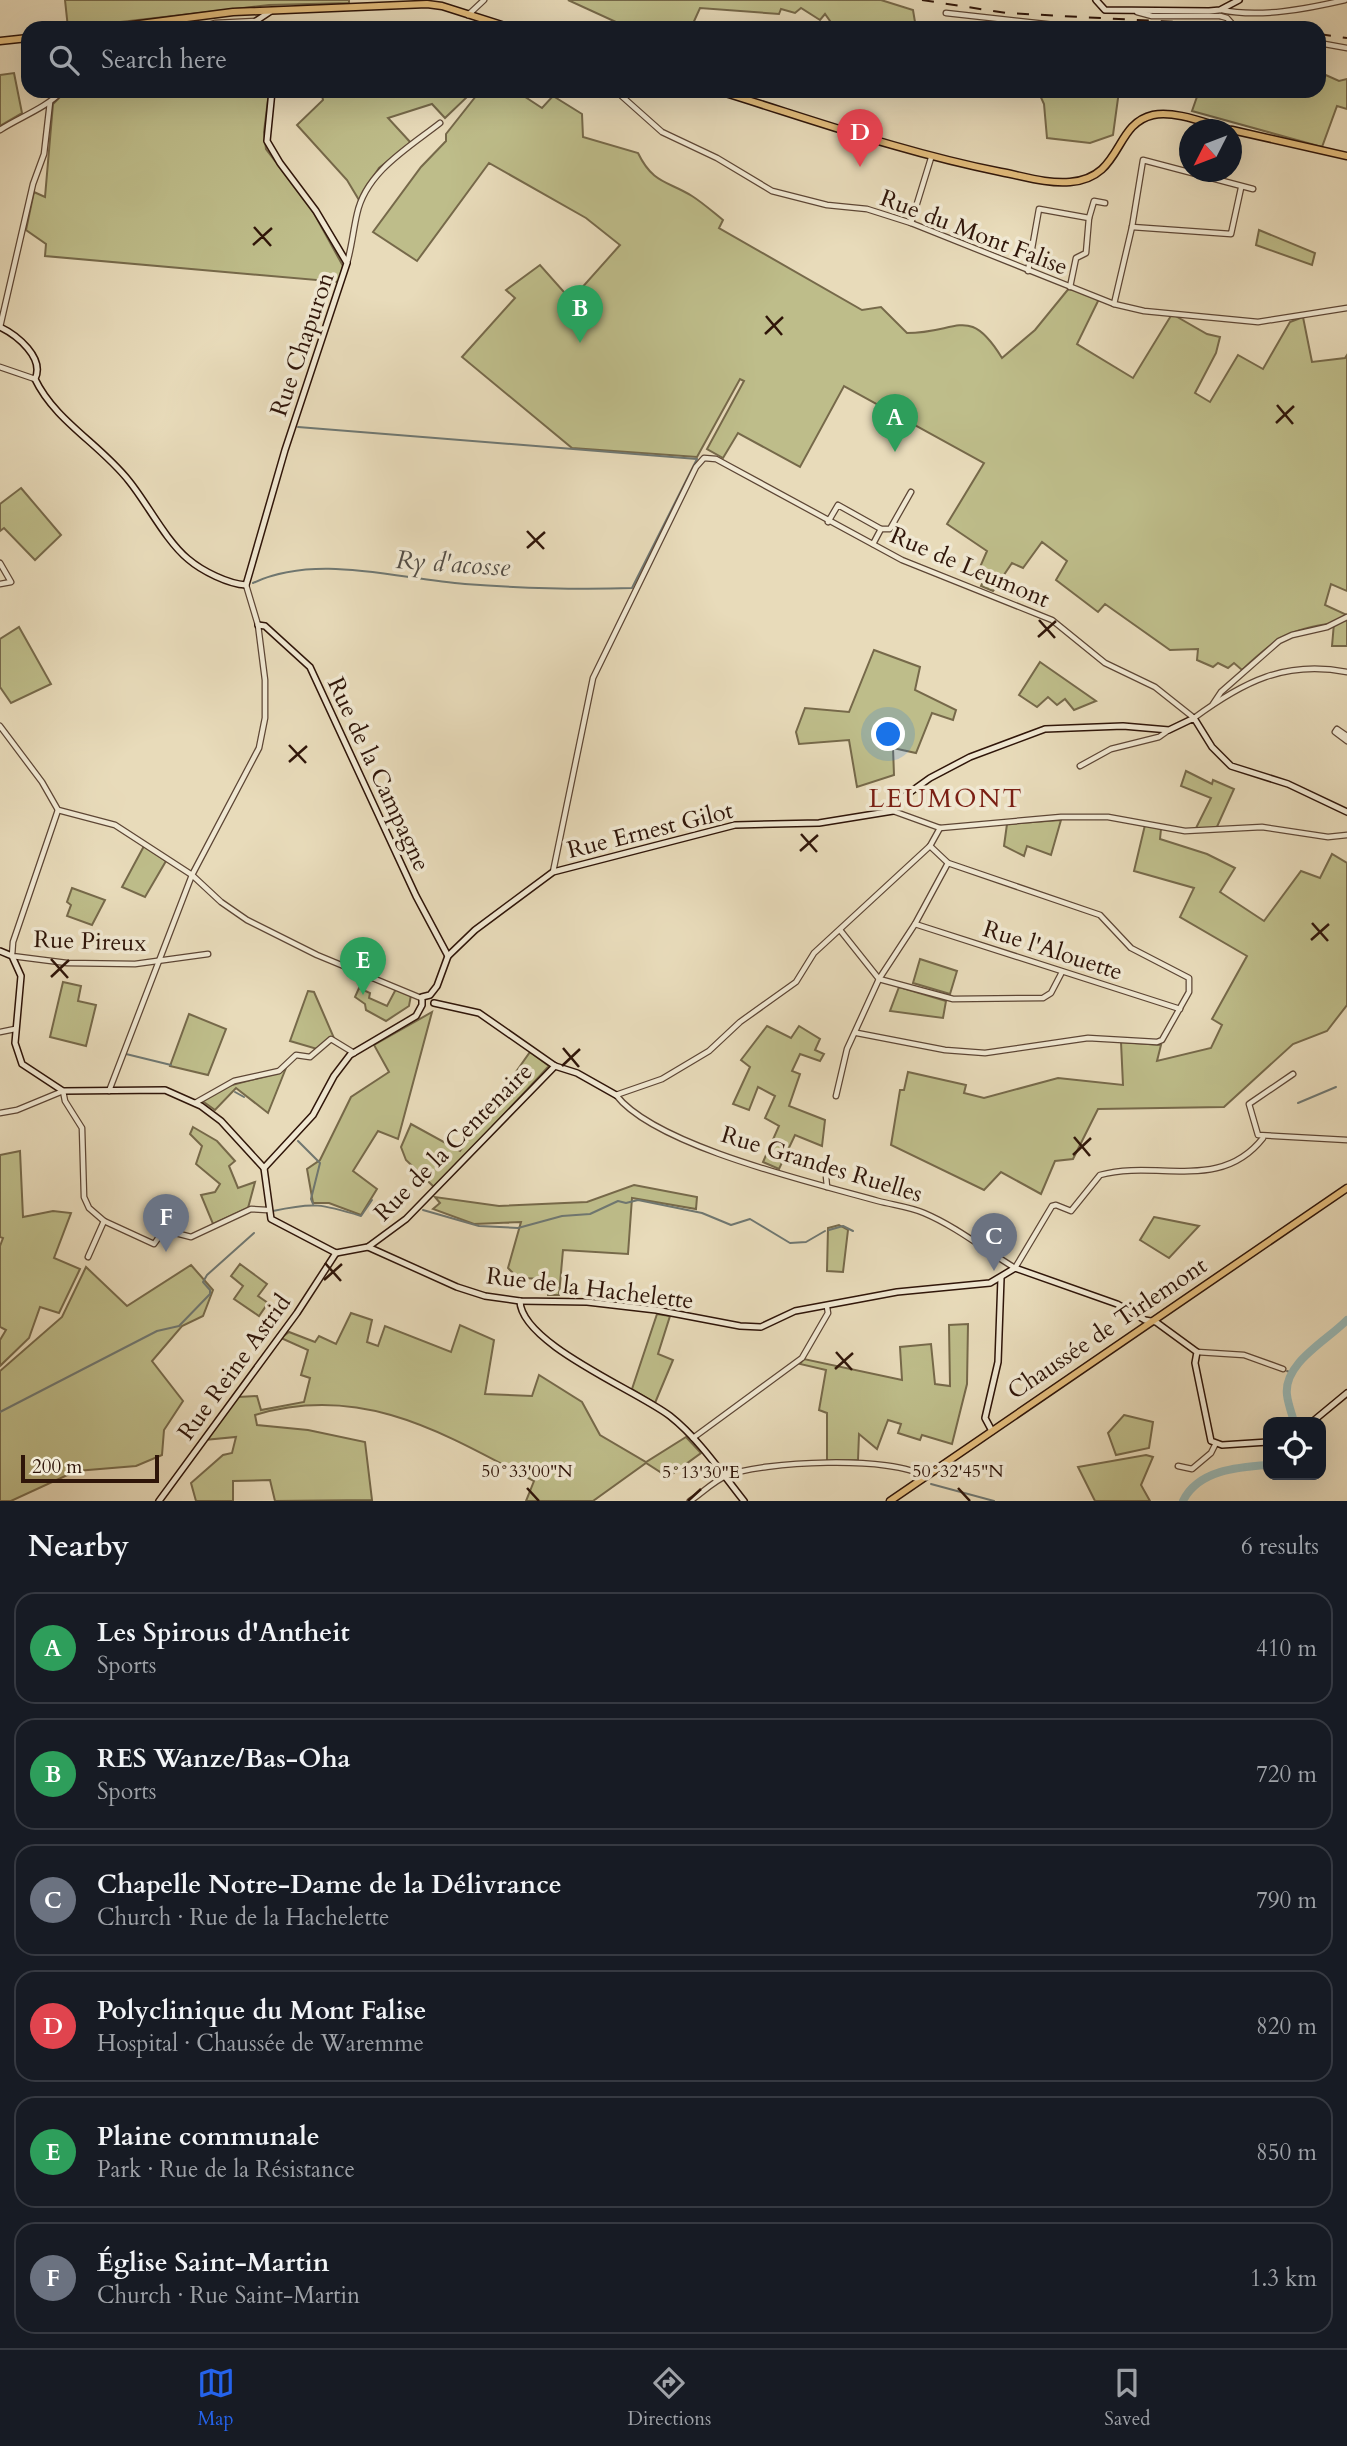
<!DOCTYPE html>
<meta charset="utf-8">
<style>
body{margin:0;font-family:Cardo,serif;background:#242831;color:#f1f3f6}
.controls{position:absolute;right:21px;bottom:21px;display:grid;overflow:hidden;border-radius:14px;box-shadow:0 7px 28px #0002}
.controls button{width:63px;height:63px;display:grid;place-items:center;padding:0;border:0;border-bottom:2px solid #363941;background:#171b24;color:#f1f3f6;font:35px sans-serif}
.compass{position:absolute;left:1179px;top:119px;width:63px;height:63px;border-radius:50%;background:#171b24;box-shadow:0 7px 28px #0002;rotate:228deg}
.scale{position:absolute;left:21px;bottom:18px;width:138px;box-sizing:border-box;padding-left:7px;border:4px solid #2f1509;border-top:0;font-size:19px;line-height:24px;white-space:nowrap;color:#2f1509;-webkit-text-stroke:5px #f0e8d2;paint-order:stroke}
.you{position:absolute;left:889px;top:735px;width:24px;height:24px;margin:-18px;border:5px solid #fff;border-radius:50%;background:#1a73e8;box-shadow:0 0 0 10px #1a73e833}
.badge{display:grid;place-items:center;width:46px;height:46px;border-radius:50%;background:#2563eb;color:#fff;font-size:23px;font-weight:700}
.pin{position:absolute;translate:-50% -58px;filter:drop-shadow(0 2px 4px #0008)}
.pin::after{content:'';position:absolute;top:37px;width:24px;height:21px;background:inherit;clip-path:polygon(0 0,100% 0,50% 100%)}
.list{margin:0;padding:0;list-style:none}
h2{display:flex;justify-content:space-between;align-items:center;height:91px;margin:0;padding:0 28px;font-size:30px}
h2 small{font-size:23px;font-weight:400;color:#9ea1a6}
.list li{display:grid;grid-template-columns:46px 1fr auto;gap:21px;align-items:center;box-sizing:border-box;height:112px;margin:0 14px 14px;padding:0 14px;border:2px solid #363941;border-radius:21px}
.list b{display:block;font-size:26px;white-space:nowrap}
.list p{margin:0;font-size:23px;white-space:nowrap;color:#9ea1a6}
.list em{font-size:23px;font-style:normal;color:#9ea1a6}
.icon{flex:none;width:38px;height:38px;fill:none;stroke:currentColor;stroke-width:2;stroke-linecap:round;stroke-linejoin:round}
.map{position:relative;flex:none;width:1347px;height:1501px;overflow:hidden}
.search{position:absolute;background:#171b24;box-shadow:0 7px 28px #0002;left:21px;right:21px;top:21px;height:77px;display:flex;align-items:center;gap:18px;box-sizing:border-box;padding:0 24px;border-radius:21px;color:#9ea1a6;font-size:26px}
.sheet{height:847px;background:#171b24}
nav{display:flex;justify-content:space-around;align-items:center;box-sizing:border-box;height:98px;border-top:2px solid #363941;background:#171b24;font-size:19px;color:#9ea1a6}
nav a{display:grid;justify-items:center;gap:4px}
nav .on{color:#2563eb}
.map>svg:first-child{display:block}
.green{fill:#bebd8a;stroke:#76694a;stroke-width:2}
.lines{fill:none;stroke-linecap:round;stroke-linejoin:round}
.stream{stroke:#6f7771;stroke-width:2}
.river{stroke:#99b9b7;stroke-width:8}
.street-casing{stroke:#5d4635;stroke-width:7}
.secondary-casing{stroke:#2f1509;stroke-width:8}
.primary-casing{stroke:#2f1509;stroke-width:9}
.street{stroke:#f0e8d2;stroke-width:4.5}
.secondary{stroke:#f0e8d2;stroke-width:5}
.primary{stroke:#e4be7d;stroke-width:6}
.rail{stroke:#2f1509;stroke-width:2;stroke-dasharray:12 12;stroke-linecap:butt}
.street-bridge-casing{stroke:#5d4635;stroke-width:7;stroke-linecap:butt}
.street-bridge{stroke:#f0e8d2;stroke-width:4.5}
.ticks{fill:none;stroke:#2f1509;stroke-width:2.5}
.labels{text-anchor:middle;stroke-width:7;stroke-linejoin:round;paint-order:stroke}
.street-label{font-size:24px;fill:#2f1509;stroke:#f0e8d2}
.water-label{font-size:26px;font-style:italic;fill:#544e46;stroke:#f0e8d2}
.neighbourhood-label{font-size:26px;letter-spacing:2px;fill:#7a1f14;stroke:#f0e8d2}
.ticks-label{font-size:18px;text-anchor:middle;fill:#2f1509;stroke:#f0e8d2;stroke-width:7;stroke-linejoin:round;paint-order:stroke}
</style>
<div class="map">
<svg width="1347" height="1501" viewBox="0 0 1347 1501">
<rect width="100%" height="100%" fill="#e8dbba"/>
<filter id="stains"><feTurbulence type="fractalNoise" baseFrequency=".00286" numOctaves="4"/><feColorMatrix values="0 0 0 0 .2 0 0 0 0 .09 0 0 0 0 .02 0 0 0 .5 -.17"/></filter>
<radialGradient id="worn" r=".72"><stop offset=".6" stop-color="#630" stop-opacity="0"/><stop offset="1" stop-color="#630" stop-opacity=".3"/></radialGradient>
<g class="green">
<polygon points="65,0 349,0 349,3 269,5 68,28"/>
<polygon points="568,0 881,0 913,10 916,28 835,28 825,14 820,20 801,8 795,13 781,9 779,14 700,8 691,28 629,28"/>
<polygon points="1319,72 1339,81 1347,79 1347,109 1337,106 1322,147 1192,111 1199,91 1319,91"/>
<polygon points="14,73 22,113 0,126 0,75"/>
<polygon points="66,91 269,91 264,132 266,149 311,208 343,266 339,282 45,256 46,244 26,230 34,192 45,197 53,104"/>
<polygon points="321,91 458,91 467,97 445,118 432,104 388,118 411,143 379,168 359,200 347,180 297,125 323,100"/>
<path d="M480,91H516L542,108L553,96L582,114L583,137L638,153C653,184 668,181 692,196C703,203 713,212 723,220L719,228L862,310L881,307L907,333C958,333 969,304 1002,358L1035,330L1070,287L1099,299L1077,344L1133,378L1172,314L1207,334L1220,337L1216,353L1195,393L1210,402L1238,355L1263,369L1290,322L1303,317L1312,362L1345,358L1347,355V591L1331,584L1325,605L1347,615V646H1332L1334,623C1288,629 1275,639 1242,670L1234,663L1228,668L1218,663L1213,667L1197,660L1198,649L1170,650L1105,604L1098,612L1056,580L1067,561L1042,542L1023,568L1012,563L993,591L981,586L988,572L980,567L987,551L947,524L984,463L844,386L800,467L738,433L723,458L707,449L744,381L740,379L697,457L572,448L462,357L515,298L506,290L540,265L571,300L620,245L586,218L489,163L417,261L373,232L421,167L446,141V134Z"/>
<polygon points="1038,91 1119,91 1113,135 1090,143 1047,138 1044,104"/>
<polygon points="1259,230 1315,253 1312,265 1256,245"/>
<polygon points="21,488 61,535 35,560 4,528 0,531 0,504"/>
<polygon points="19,627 51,684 11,703 0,687 0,639"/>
<polygon points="874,650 920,667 915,690 956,710 953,720 932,713 916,753 893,748 894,775 857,787 849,740 799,744 796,732 805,708 849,712"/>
<polygon points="1040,662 1096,701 1074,710 1065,699 1057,705 1048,697 1037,707 1019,695"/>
<polygon points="1186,771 1212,784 1213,780 1234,789 1216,829 1196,828 1211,798 1181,786"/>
<polygon points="1061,820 1051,855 1027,846 1024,856 1004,846 1007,824"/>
<polygon points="1145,825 1161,829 1160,839 1207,854 1235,868 1220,892 1264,921 1301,871 1320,878 1332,854 1347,863 1347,1005 1327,1031 1293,1044 1224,1107 1098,1109 1073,1159 1055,1161 1041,1194 1001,1172 984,1190 891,1145 900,1090 904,1090 908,1072 966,1085 964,1093 984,1098 1058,1078 1123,1085 1121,1042 1161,1045 1157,1061 1211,1048 1222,1025 1212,1019 1247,956 1180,917 1194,888 1134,871"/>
<polygon points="144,846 166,861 145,897 122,887"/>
<polygon points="72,888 105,900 92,925 67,916 71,905 67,902"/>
<polygon points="920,959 957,971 950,994 913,983"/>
<polygon points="63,982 81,986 78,1001 96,1005 86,1046 50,1037"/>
<polygon points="899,987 946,1001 943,1018 890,1011"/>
<polygon points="359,988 370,993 369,998 387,1006 396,989 411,995 409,1006 386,1021 366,1010 365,1004 355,997"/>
<polygon points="308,991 314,992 334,1038 317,1049 290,1041"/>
<polygon points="432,1012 398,1139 378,1131 353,1171 377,1189 361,1215 329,1203 313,1203 307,1169 320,1160 351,1097 389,1072 374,1045"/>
<polygon points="189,1014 226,1029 208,1075 170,1066"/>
<polygon points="767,1026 791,1038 799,1026 820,1039 815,1050 824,1054 820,1061 800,1054 792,1071 800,1074 789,1106 825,1120 822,1146 795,1135 779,1169 763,1162 779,1126 765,1118 775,1096 758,1087 749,1110 733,1104 750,1067 741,1060"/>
<polygon points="530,1052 549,1066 435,1188 406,1160 401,1147 411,1124 460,1151"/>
<polygon points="286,1068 268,1113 236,1088 215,1110 201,1100 228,1086 274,1074"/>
<polygon points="193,1127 217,1141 235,1161 229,1166 238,1188 255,1182 248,1208 213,1224 201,1195 215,1192 220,1184 196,1164 202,1146 190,1134"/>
<polygon points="20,1151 23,1217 53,1211 71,1213 54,1258 80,1269 59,1313 40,1307 29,1338 0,1366 0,1340 6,1330 0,1327 0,1246 3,1238 0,1237 0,1155"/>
<polygon points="634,1185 697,1197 696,1209 632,1198 628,1254 563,1250 559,1295 548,1295 547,1279 518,1278 508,1268 521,1222 474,1224 433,1209 440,1203 435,1197 499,1206 587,1202"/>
<polygon points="1154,1217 1199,1226 1169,1258 1140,1240"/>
<polygon points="839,1225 848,1230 843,1272 827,1271 828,1228"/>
<polygon points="240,1264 267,1284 258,1296 268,1303 259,1316 234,1299 243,1286 231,1276"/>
<polygon points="191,1265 213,1290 203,1316 182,1326 152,1361 183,1401 164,1430 162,1455 136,1466 76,1471 11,1501 0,1501 0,1371 62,1317 86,1267 127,1306"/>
<path d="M351,1313L372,1320L367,1342L378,1346L385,1326L451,1352L460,1325L494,1340L485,1394L532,1396L539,1375L582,1402L600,1435L646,1462L686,1437L701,1453L668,1477L646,1463L593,1501H526L534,1481C443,1433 362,1383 255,1415L257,1425L308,1430L365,1442L372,1500L275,1501L270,1480L233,1481V1501H196L191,1483L223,1455L232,1453L236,1437L204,1440L238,1397L257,1396L261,1410L304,1402L310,1378L301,1375L308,1350L281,1338L289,1332L315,1342L319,1336L336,1344Z"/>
<polygon points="657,1314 670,1316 658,1354 673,1360 655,1403 632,1389"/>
<polygon points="968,1324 967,1384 952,1444 922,1435 920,1440 898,1433 901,1424 888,1420 877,1449 859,1434 858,1460 827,1461 827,1413 819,1410 826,1370 800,1364 804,1359 902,1380 900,1347 931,1344 935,1384 950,1386 949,1325"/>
<polygon points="1124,1415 1153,1422 1149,1448 1116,1455 1108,1433"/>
<polygon points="1146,1455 1153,1457 1141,1485 1150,1501 1095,1501 1078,1467"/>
</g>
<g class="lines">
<g class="stream">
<path d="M253,583C317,553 397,579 465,584C520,588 577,590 632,588L697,459L298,427"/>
<polyline points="126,1054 171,1065"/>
<polyline points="235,1092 244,1097"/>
<polyline points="1298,1103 1336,1087"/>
<polyline points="298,1141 320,1163 311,1199 313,1204"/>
<polyline points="423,1210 479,1226 518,1228 562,1216 590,1214 618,1201 626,1203 638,1200 702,1213 731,1225 750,1219 790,1243 806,1242 825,1231"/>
<path d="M273,1211C314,1202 322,1204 361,1216L372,1200"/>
<polyline points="829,1230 843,1226 853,1231"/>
<polyline points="1287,1371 1292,1373"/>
<polyline points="0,1412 157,1331 179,1326 210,1294 210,1290 203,1282 207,1275 254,1233"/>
<polyline points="931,1484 994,1501"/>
</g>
<g class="river">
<path d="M1294,1422C1292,1414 1288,1404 1287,1395C1283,1363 1328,1340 1347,1320"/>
<path d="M1183,1501C1198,1470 1238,1467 1268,1465"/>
</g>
<defs>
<g id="street">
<path d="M1221,10C1260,18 1306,9 1345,0"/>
<polyline points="1137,12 1152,16 1220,16"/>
<polyline points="946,13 1073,27 1136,28"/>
<polyline points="468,15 484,0"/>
<polyline points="199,28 215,23 256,21"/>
<polyline points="1319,43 1347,48"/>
<polyline points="616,91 662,132 717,158 772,191 827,205 867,209 911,223 1114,304 1144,311 1258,322 1347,308"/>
<path d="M0,130C20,117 46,108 62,91"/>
<polyline points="1089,218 1094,201 1105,203"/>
<polyline points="911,223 931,158"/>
<polyline points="1132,227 1231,234 1241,188"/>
<path d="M347,263C352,246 353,231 357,214C366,172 408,148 440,123"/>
<polyline points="1028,271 1039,209 1089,218 1086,253 1076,258 1070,287"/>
<polyline points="1114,304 1132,227 1143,160 1253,189"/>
<polyline points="0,327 33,184 44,154 50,102"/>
<polyline points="0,367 35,379"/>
<polyline points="828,522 838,505 881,529 873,544"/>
<polyline points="881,529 890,529 911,492"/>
<polyline points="0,563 11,582 0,584"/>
<polyline points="1213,704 1221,692 1279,641 1292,635 1327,627 1347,617"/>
<polyline points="0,726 42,782 58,810 115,825 192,875 221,902 247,920 317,955 421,998"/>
<polyline points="1347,736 1337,729 1335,732 1347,741"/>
<polyline points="1080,766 1111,749 1159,737 1169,730"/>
<polyline points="58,810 13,942 12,956 67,963 135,964 208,954"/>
<polyline points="893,811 940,828 1061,817 1108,817 1185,831 1262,827 1328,837 1347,835"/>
<path d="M940,828L930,846L814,953L796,982L740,1022L709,1051L662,1079L616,1095C655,1146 814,1183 878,1201C893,1205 910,1207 924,1213C957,1227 985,1250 1015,1268L1052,1206L1056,1205L1071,1211L1100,1175C1157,1159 1220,1193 1263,1138"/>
<path d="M553,872L593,678L696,467L704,458L716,459L902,560L1052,620L1105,663L1155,687L1194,718C1243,682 1285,660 1347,672"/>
<polyline points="915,924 1180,1009"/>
<polyline points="840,930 879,979"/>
<polyline points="879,979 953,999 1043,998 1051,993 1062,972"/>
<polyline points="0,1032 15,1029"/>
<polyline points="857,1033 945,1050 985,1053 1088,1038 1157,1042 1162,1040 1189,992 1189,978 1131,948 1100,915 948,863 930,846"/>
<polyline points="1293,1074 1249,1104 1258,1135 1347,1140"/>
<polyline points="109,1091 192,875 259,748 265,718 265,680 258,625 246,585"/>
<polyline points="836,1096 847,1049 879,979 915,924 948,863"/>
<polyline points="195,1103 234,1081 279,1071 296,1055 310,1057 331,1039 354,1053"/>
<polyline points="0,1113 17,1110 63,1091 65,1101 82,1128 84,1197 89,1208 104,1221 154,1244 164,1230 191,1237 251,1209 267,1210"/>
<polyline points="826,1176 827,1187"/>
<polyline points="88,1257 104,1221"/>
<polyline points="1197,1352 1244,1355 1283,1369"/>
<polyline points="693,1438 802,1358 828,1313 827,1307"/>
<polyline points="1178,1466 1192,1469 1211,1453 1215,1445"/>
<path d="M690,1501C702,1493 714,1481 726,1476C761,1461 895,1455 925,1477"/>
</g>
<g id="secondary">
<polyline points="1096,0 1105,10 1209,11 1220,10 1239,0"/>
<polyline points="260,28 256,21 271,11"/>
<path d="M0,327C17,335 45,358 35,379C55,421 100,444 129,481C147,503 166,541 188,559C202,571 228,584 246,585L285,450L347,263L316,211L280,163L267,141L272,91"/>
<polyline points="258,625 265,626 310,667 416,896 448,956"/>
<polyline points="0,951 12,956 21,976 15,1043 22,1064 63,1091 165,1090 201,1106 221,1121 264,1168 271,1219 336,1253"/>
<polyline points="434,1003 479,1013 555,1066 577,1073 616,1095"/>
<polyline points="264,1168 313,1115 334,1076 350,1055 416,1016 422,1005 422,997 430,995 437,986 448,956 475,930 553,872 735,825 819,823 893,811 902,798 930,778 970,757 1045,729 1123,726 1169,730 1194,718 1212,747 1231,766 1288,784 1347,812"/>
<polyline points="368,1247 457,1287 485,1296 520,1301 587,1302 656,1310 740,1326 761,1327 795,1311 897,1292 990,1283 1015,1268 1117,1304 1145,1320 1156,1322 1197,1352 1195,1363 1211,1441 1222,1445 1268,1442"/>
<polyline points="336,1253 368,1247 406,1219 555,1066"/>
<path d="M520,1301C521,1344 638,1391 670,1416C699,1439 721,1472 744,1501"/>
<polyline points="1312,1422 1347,1393"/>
<polyline points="992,1431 985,1418 998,1362 1001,1278"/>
<polyline points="159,1501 297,1313 336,1253"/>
</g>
<g id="primary">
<polyline points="109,28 233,12 427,4 442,6 511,28"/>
<polyline points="0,41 28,38"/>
<path d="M719,91C813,120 905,153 1001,172C1023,176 1047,184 1070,182C1123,178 1113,124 1153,115C1175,110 1208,124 1231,130"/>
<polyline points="1232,130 1347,156"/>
<polyline points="890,1501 1347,1188"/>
</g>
</defs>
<use href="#street" class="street-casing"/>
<use href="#secondary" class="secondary-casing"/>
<use href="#primary" class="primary-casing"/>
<use href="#street" class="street"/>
<use href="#secondary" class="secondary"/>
<use href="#primary" class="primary"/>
<g class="rail">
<polyline points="922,0 1006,13 1288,28"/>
<polyline points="1319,34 1347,38"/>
</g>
<defs>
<polyline id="street-bridge" points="1220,16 1227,18 1236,28"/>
</defs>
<use href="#street-bridge" class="street-bridge-casing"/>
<use href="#street-bridge" class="street-bridge"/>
</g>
<path class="ticks" d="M254,227L271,246M253,245L272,228M766,316L782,335M765,334L783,317M1277,405L1293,424M1276,423L1294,406M527,531L544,549M527,548L545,532M1039,620L1055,638M1038,637L1056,621M289,745L306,763M289,762L307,746M801,834L817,852M800,851L818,835M1312,923L1328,941M1311,940L1329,924M51,959L68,978M51,977L69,960M563,1048L579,1067M562,1066L580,1049M1074,1137L1090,1156M1073,1155L1091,1138M325,1263L341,1281M324,1280L342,1264M836,1352L852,1370M835,1369L853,1353M527,1488L539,1501M958,1488L970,1501M688,1501L701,1489"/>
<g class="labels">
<g class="street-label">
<text transform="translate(974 232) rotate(21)" y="8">Rue du Mont Falise</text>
<text transform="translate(302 344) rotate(-71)" y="8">Rue Chapuron</text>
<text transform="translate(970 567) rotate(23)" y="8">Rue de Leumont</text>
<text transform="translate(379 774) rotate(65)" y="8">Rue de la Campagne</text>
<text transform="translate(650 830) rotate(-14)" y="8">Rue Ernest Gilot</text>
<text transform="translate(90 941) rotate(2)" y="8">Rue Pireux</text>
<text transform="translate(1053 950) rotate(18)" y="8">Rue l'Alouette</text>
<text transform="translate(453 1142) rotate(-45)" y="8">Rue de la Centenaire</text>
<text transform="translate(822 1164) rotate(17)" y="8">Rue Grandes Ruelles</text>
<text transform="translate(590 1288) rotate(7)" y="8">Rue de la Hachelette</text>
<text transform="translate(1107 1328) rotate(-34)" y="8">Chaussée de Tirlemont</text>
<text transform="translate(234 1367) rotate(-54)" y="8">Rue Reine Astrid</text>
</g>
<g class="water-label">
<text transform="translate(453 563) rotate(4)" y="9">Ry d'acosse</text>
</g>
<g class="neighbourhood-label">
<text x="946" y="807">LEUMONT</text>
</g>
</g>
<g class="ticks-label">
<text x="527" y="1477">50°33'00"N</text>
<text x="958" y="1477">50°32'45"N</text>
<text x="701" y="1478">5°13'30"E</text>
</g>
<rect width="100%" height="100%" filter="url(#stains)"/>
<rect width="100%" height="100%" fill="url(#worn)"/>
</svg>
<div class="controls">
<button><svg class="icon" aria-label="locate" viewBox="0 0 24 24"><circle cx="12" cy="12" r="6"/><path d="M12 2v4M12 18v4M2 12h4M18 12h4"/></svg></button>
</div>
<svg class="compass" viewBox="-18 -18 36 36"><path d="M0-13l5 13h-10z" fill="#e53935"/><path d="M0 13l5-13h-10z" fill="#9ea1a6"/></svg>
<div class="scale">200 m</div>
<div class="you"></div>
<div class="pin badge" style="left:895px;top:452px;background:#2e9e5b">A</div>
<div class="pin badge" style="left:580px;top:343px;background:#2e9e5b">B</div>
<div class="pin badge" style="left:994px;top:1271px;background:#6b7280">C</div>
<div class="pin badge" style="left:860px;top:167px;background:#e0444e">D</div>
<div class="pin badge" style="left:363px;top:995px;background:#2e9e5b">E</div>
<div class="pin badge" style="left:166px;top:1252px;background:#6b7280">F</div>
<div class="search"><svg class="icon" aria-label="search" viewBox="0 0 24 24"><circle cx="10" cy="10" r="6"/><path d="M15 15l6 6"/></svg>Search here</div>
</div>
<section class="sheet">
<h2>Nearby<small>6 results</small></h2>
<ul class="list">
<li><span class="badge" style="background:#2e9e5b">A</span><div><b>Les Spirous d'Antheit</b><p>Sports</p></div><em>410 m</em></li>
<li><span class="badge" style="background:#2e9e5b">B</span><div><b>RES Wanze/Bas-Oha</b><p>Sports</p></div><em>720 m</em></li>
<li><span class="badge" style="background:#6b7280">C</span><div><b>Chapelle Notre-Dame de la Délivrance</b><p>Church · Rue de la Hachelette</p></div><em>790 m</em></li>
<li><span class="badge" style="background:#e0444e">D</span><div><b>Polyclinique du Mont Falise</b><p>Hospital · Chaussée de Waremme</p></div><em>820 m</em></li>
<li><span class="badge" style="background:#2e9e5b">E</span><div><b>Plaine communale</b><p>Park · Rue de la Résistance</p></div><em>850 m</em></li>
<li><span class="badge" style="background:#6b7280">F</span><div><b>Église Saint-Martin</b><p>Church · Rue Saint-Martin</p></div><em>1.3 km</em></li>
</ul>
</section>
<nav>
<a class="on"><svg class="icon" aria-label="map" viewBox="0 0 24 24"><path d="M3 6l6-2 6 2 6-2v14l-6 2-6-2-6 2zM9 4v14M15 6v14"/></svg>Map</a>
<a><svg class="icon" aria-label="directions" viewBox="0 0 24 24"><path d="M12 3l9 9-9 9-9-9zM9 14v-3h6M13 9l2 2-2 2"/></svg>Directions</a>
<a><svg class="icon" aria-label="saved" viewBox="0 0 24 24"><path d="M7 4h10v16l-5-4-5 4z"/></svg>Saved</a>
</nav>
